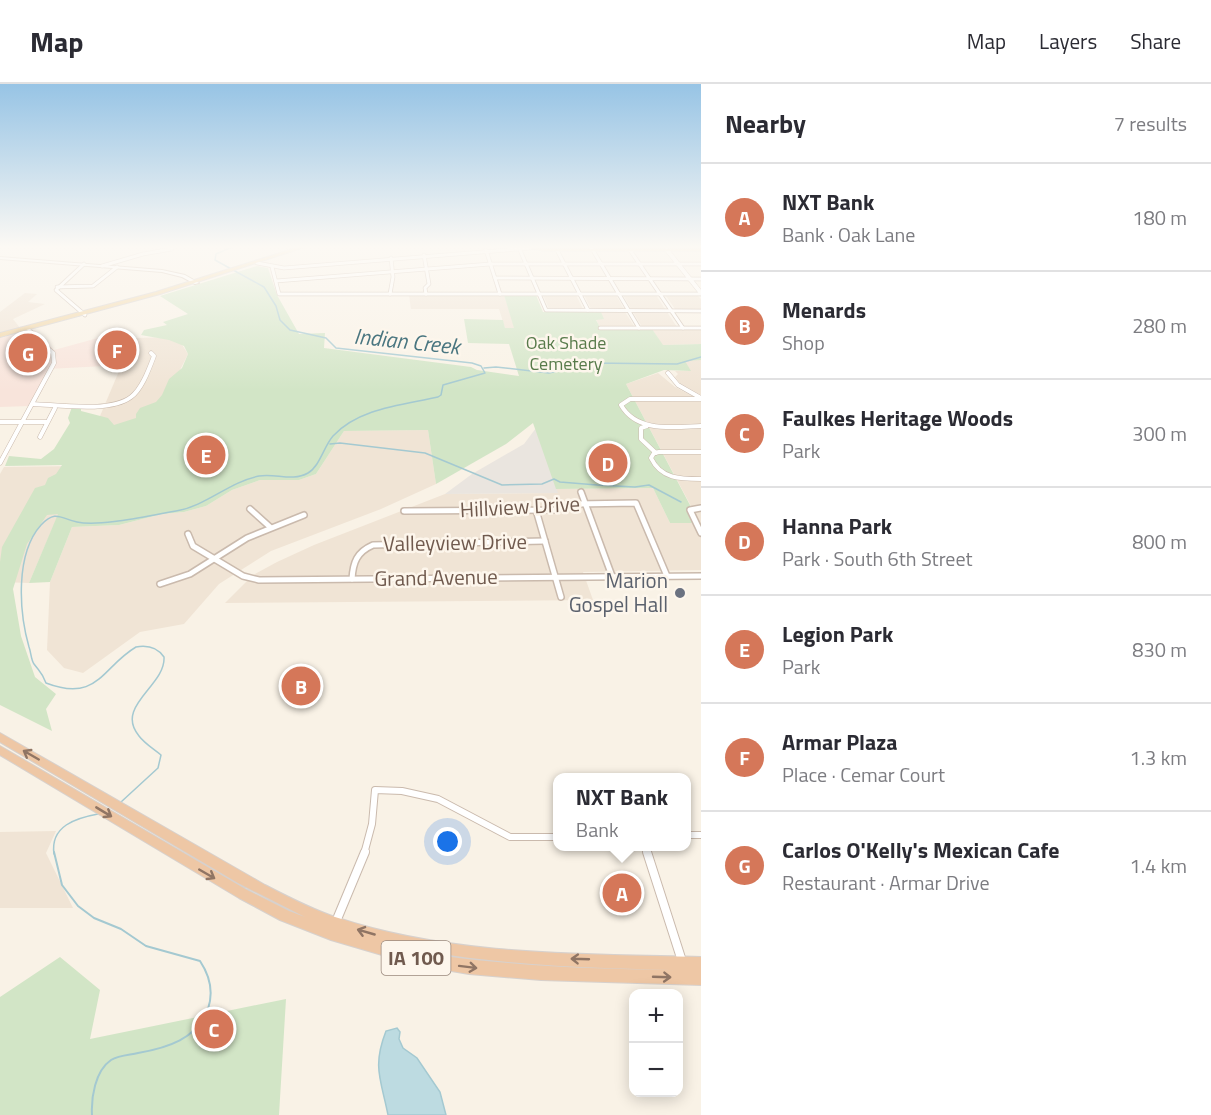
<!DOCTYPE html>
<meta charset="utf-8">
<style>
body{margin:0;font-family:"Titillium Web",sans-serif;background:#f2f2f3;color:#2b2b33}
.controls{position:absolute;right:18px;bottom:18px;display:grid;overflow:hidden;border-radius:12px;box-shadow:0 3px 15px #0003}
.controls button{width:54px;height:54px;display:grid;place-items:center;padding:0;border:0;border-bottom:2px solid #e1e1e2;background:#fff;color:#2b2b33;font:30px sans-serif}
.you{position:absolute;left:448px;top:758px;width:21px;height:21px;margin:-15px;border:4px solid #fff;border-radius:50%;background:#1a73e8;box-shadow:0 0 0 9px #1a73e833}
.badge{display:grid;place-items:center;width:39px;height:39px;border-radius:50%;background:#d57759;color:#fff;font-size:20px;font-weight:700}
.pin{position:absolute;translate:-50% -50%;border:3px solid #fff;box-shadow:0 2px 6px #0006}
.popup{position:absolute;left:553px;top:689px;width:138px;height:78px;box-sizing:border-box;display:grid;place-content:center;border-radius:12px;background:#fff;filter:drop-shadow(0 2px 4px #0005);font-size:20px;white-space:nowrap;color:#7c7c81}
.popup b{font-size:22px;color:#2b2b33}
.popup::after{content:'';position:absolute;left:50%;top:100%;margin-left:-12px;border:12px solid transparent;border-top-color:#fff}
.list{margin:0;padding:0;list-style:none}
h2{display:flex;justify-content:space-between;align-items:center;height:78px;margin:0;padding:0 24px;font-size:26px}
h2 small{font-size:20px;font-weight:400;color:#7c7c81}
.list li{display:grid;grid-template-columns:39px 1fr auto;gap:18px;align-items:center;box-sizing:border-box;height:108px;padding:0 24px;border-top:2px solid #e1e1e2}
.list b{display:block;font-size:22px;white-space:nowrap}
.list p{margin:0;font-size:20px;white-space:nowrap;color:#7c7c81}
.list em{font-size:20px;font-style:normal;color:#7c7c81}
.map{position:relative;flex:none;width:701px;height:1031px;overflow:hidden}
header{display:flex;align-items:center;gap:36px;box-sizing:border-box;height:84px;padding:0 30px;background:#fff;border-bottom:2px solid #e1e1e2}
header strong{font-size:28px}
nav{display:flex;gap:33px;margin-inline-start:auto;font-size:21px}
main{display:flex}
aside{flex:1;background:#fff}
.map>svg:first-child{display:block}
.residential{fill:#f0e4d5}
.commercial{fill:#f8e4db}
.industrial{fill:#eae5df}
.green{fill:#d2e5c6}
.water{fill:#bddbe1;stroke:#a4c9d1;stroke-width:1.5}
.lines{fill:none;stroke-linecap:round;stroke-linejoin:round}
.stream-far1{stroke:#a4c9d1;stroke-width:1.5}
.stream{stroke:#a4c9d1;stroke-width:2}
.minor-far4-casing{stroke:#cabaad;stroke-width:4.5}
.minor-far3-casing{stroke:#cabaad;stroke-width:5}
.minor-far2-casing{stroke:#cabaad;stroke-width:8}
.minor-far1-casing{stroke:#cabaad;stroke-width:8}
.minor-casing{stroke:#cabaad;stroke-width:10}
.tertiary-casing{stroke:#cabaad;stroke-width:5}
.secondary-casing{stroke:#ccbbac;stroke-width:2}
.primary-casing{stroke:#d7d1cd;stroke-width:2}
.trunk-casing{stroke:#d7d1cd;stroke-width:2}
.minor-far4{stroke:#fff;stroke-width:3}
.minor-far3{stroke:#fff;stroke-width:4}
.minor-far2{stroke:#fff;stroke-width:5}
.minor-far1{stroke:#fff;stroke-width:6}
.minor{stroke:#fff;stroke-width:8}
.tertiary{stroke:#fff;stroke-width:4}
.secondary{fill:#fff;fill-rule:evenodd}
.primary{fill:#f1d6a6;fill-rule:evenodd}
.trunk{fill:#eec7a5;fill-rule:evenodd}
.oneway{stroke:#907564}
.worship-dot{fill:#6b7280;stroke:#fdf6ec;stroke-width:2}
.labels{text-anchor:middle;stroke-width:5;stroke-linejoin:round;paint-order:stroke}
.far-park-label{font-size:18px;fill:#577a4a;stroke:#fdf6ec}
.shield{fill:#fdf6ec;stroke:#9a897d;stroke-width:1.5}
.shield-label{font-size:20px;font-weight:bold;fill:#705a4e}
.street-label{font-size:21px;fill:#705a4e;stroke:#fdf6ec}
.worship-label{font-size:21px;fill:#5b616d;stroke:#fdf6ec;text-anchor:end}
.water-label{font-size:22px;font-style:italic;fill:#4a7680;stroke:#fdf6ec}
</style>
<header>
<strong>Map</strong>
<nav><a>Map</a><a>Layers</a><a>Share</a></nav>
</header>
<main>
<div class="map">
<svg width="701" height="1031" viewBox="0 0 701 1031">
<rect width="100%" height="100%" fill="#f9f2e6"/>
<g class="residential">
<polygon points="25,209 37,210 28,218 45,220 13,235 20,244 0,248 0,228"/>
<polygon points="409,211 504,211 515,244 505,244 499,225 411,225"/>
<polygon points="543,211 576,211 583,225 549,225"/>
<polygon points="584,211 616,211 624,225 591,225"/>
<polygon points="623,211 656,211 665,225 631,225"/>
<polygon points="666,212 698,212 701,215 701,225 675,225"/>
<polygon points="601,228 625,228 634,242 599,242 596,235"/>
<polygon points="633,228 667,228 677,243 642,243"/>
<polygon points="652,245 701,245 701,260 662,261"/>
<polygon points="177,253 188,270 159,328 92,351 133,254"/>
<polygon points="684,276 701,276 701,311 680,299 675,293 678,290 675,287 690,287"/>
<polygon points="658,289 675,303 694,313 633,313 626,300"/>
<polygon points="635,317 701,318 701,486 583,488 593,516 225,519 253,491 277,478 314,461 445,410 557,409 556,405 653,404 670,439 700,439"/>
<polygon points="428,346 436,400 381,425 271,467 219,500 184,540 140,548 83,589 64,584 47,566 50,498 72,443 119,441 162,430 184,428 206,422 232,406 260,396 299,396 316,390 344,347"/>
<polygon points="79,382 29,499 0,498 0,390 4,383"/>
<polygon points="56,747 46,769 73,824 0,824 0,748"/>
</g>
<polygon class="commercial" points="34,246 54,266 120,248 132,257 123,281 48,285 30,322 0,323 0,254"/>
<polygon class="industrial" points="536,344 558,409 445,410 472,390 524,360"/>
<g class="green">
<polygon points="257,182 268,184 277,211 299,250 325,249 324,264 471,283 477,286 519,292 509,260 468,259 464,235 503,236 505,244 514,244 504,211 536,211 543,228 601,228 604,235 596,236 601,245 652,245 663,261 701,260 701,276 685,277 691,287 664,286 626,300 691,423 686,426 692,439 670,439 653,404 556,405 533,339 506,360 436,400 428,346 344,347 316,390 299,396 260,396 232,406 206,422 184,428 162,430 119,441 72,443 50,498 29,499 58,430 47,431 27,460 13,505 21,552 35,593 56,610 46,625 52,647 0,621 0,478 2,463 35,404 45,401 48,394 56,390 62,381 5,382 9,372 41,375 54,365 70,339 68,334 72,323 81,324 81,327 108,334 114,341 136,334 136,330 140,324 156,318 162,311 169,295 182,284 188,270 184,262 169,256 141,251 144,246 167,241 163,238 188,230 160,212"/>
<polygon points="60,873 100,906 90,955 286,915 279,1031 0,1031 0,913"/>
</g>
<path class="water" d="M397,944L400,948L399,955L403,964L417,974L440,1008L446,1031H388C381,995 372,983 386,947Z"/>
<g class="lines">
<g class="stream-far1">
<polyline points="484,284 496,283 549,289 591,279 677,280 701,273"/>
<polyline points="330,360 340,359 425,369 502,401 542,400 554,395 560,398 597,401 635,403 649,401 681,418"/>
<path d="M121,718L158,684L161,671C154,665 145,660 139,652C114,622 166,602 164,573C157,563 147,561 136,563C102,583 98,619 46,599C42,588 40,588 34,580C31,576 31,568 29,563C19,528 15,470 41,441C56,425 61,435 77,438C101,443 151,431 176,427C206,422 229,398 259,392C276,389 292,398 308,389C320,382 324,362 333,352C359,324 403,321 438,313L441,311L443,301L485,289L481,282L472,279L336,264L326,254L290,246L280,236L276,222L264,203L215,176L216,170L232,163"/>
<path d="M54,770C50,742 76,734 98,730"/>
</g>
<path class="stream" d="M54,768L62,801L78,822L94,834L121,845L146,862L200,877C210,892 214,907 208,925C197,955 167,964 138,969C129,971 119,971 111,976C95,987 91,1014 92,1031"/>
<defs>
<g id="minor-far4">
<polyline points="591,163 639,244"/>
<polyline points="486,166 500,210"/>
<polyline points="520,166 546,226 701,227"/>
<polyline points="557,166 588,226"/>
<polyline points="630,166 683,244"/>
<polyline points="424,171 429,200 425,204 426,210"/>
<polyline points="257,179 284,184 531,164"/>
<polyline points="84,180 56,206 85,231"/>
<polyline points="102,182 143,170 172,165"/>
<polyline points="272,183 279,210 701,210"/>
<polyline points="495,194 701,195"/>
<polyline points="276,197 490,180 701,180"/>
<polyline points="57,203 93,202 117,183"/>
<polyline points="390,210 393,193 391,174"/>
<polyline points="27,244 51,267"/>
<polyline points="600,244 701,244"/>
</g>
<g id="minor-far3">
<polyline points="668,289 678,301 701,314"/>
<path d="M701,315H630L621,321C637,349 673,343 701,342"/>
<path d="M33,320C59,321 110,329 131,313C142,305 149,285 154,272L151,269"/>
<polyline points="0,338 47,338"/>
<polyline points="647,342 641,344 641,355 656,369"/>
<polyline points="40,353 55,324"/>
<path d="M701,368H659L654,369L651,374C661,395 680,395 701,395"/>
<polyline points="0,379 54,279 53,269 49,266"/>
</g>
<g id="minor-far2">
<polyline points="581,408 612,492"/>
<polyline points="701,424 690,426 701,449"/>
<polyline points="250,425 270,443"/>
<polyline points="536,426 561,513"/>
<polyline points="404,427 556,426 576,420 636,419 667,492"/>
<polyline points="188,450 193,462 243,492 259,496 701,492"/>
<path d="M352,495C353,478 357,468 373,461L545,457"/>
<polyline points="160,500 190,490 247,454 304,431"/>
</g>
<g id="minor-far1">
<polyline points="686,751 701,751"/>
<polyline points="645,762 648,770"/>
<polyline points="364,770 372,740 375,706 402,707 438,715 510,753 558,753"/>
</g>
<g id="minor">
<polyline points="647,768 682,877"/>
<polyline points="335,840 365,768"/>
</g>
<polyline id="tertiary" points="667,166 701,209"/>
<polygon id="secondary" points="0,173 162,186 185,191 199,199 195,200 182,193 162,188 0,175"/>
<g id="primary">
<polygon points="299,163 305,163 160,210 0,253 0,249 156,208"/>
<polygon points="523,163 546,165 701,165 701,167 546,167"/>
</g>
<path id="trunk" d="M0,649L265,801C288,813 311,825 335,833C451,872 581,870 701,873V887C600,884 498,883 399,862C434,872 471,876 508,879C572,885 637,885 701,887V901L541,896L469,890L416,881L331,856L280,836L239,814L0,671V662L247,806L289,827L305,833L238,799L0,658Z"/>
</defs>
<use href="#minor-far4" class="minor-far4-casing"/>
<use href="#minor-far3" class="minor-far3-casing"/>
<use href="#minor-far2" class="minor-far2-casing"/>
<use href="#minor-far1" class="minor-far1-casing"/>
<use href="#minor" class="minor-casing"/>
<use href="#tertiary" class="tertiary-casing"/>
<use href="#secondary" class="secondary-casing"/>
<use href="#primary" class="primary-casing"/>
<use href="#trunk" class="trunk-casing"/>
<use href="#minor-far4" class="minor-far4"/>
<use href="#minor-far3" class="minor-far3"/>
<use href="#minor-far2" class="minor-far2"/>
<use href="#minor-far1" class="minor-far1"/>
<use href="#minor" class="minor"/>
<use href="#tertiary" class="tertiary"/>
<use href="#secondary" class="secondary"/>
<use href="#primary" class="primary"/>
<use href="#trunk" class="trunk"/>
</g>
<defs><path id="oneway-shaft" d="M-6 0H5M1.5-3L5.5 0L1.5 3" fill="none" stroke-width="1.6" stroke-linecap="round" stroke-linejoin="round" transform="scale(1.5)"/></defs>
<g class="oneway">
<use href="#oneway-shaft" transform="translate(31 671) rotate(-150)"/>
<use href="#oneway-shaft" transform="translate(104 728) rotate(31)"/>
<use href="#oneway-shaft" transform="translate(207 790) rotate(30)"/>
<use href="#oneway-shaft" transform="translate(366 848) rotate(-164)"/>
<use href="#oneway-shaft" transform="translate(580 875) rotate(-178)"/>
<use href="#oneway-shaft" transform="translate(468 883) rotate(7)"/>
<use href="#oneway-shaft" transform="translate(662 893) rotate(2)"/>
</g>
<linearGradient id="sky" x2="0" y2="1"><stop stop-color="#97c4e5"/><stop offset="0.53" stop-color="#fcf9f4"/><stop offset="1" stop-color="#fcf9f4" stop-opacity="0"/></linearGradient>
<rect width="701" height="307" fill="url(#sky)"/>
<circle class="worship-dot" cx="680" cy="509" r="6"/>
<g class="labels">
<g class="far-park-label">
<text x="566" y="265">Oak Shade<tspan x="566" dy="21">Cemetery</tspan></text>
</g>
<rect class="shield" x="381.5" y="857" width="69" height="34" rx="4.5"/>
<g class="shield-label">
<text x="416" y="881">IA 100</text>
</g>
<g class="street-label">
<text transform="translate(520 423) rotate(-3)" y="7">Hillview Drive</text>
<text transform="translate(455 459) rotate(-1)" y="7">Valleyview Drive</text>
<text transform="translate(436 494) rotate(-1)" y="7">Grand Avenue</text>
</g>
<g class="worship-label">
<text x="668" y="504">Marion<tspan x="668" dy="24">Gospel Hall</tspan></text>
</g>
<g class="water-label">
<text transform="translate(407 257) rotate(6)" y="8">Indian Creek</text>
</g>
</g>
</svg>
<div class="controls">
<button>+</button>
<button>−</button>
</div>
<div class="you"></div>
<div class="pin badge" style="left:622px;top:809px">A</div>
<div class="popup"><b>NXT Bank</b>Bank</div>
<div class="pin badge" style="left:301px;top:602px">B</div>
<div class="pin badge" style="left:214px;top:945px">C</div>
<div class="pin badge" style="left:608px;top:379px">D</div>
<div class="pin badge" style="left:206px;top:371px">E</div>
<div class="pin badge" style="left:117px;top:266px">F</div>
<div class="pin badge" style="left:28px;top:269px">G</div>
</div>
<aside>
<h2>Nearby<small>7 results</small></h2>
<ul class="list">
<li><span class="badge">A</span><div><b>NXT Bank</b><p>Bank · Oak Lane</p></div><em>180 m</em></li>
<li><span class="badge">B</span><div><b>Menards</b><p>Shop</p></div><em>280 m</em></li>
<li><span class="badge">C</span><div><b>Faulkes Heritage Woods</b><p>Park</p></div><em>300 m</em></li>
<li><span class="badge">D</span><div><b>Hanna Park</b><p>Park · South 6th Street</p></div><em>800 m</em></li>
<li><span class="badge">E</span><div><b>Legion Park</b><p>Park</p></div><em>830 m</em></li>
<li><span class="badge">F</span><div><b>Armar Plaza</b><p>Place · Cemar Court</p></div><em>1.3 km</em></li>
<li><span class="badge">G</span><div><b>Carlos O'Kelly's Mexican Cafe</b><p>Restaurant · Armar Drive</p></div><em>1.4 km</em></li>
</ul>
</aside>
</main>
